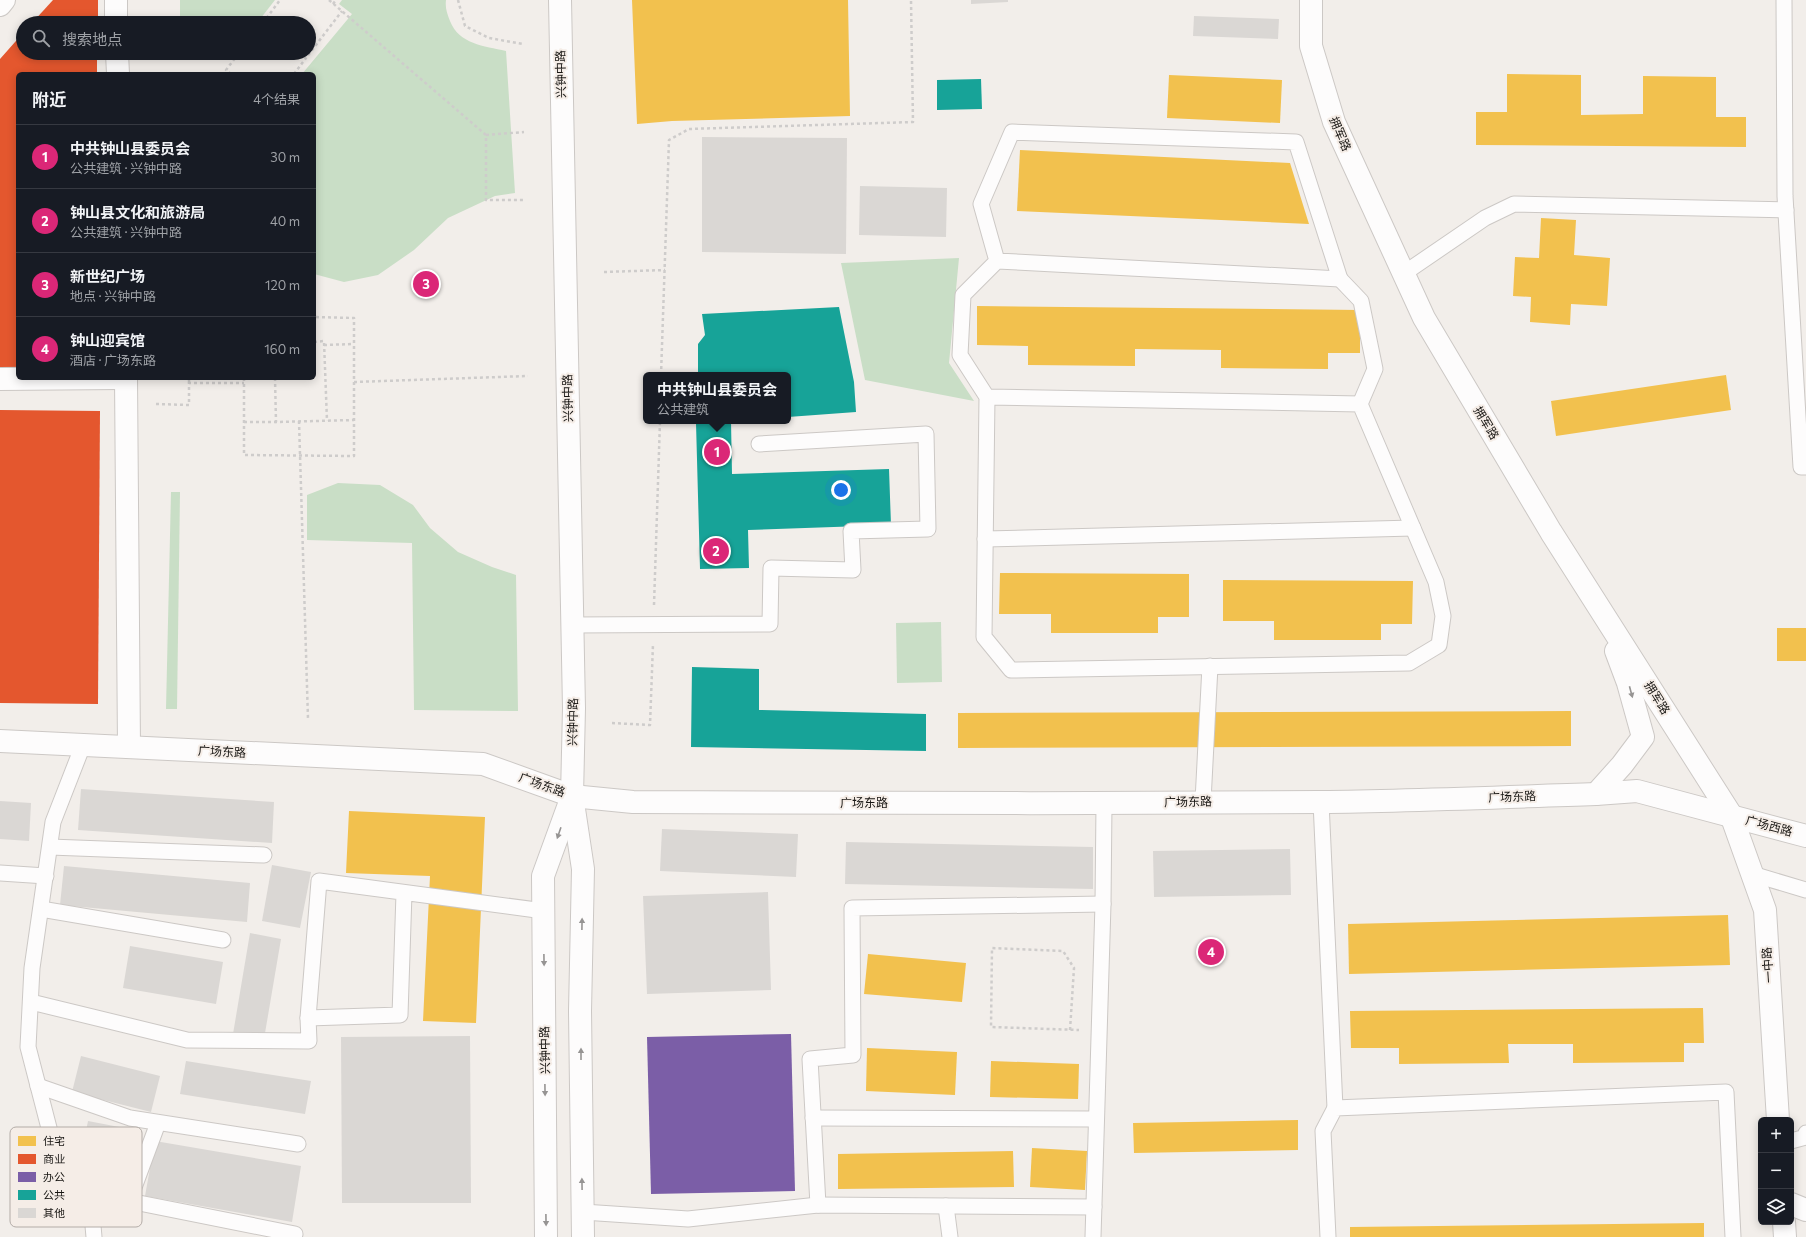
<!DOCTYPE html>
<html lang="zh">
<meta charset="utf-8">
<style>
body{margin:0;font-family:Commissioner,"Noto Sans SC",sans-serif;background:#242831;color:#f1f3f6}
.controls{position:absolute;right:12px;bottom:12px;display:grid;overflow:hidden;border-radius:6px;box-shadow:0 2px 10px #0003}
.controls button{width:36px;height:36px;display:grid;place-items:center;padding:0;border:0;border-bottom:1px solid #363941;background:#171b24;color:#f1f3f6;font:20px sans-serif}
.you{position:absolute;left:841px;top:490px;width:14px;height:14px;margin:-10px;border:3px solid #fff;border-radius:50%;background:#1a73e8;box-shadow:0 0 0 6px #1a73e833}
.badge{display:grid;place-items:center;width:26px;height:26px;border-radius:50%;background:#db2777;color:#fff;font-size:13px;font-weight:700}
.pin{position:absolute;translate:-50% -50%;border:2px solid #fff;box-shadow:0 1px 4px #0006}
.popup{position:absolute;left:643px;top:372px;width:148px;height:52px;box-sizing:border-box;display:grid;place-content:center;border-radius:6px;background:#171b24;filter:drop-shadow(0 1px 3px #0005);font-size:13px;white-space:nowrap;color:#9ea1a6}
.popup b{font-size:15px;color:#f1f3f6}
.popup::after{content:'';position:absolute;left:50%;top:100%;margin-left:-8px;border:8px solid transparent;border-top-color:#171b24}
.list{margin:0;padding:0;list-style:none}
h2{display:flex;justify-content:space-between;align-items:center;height:52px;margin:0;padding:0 16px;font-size:17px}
h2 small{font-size:13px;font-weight:400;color:#9ea1a6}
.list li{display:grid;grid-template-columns:26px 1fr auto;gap:12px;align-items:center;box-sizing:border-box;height:64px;padding:0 16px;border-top:1px solid #363941}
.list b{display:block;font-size:15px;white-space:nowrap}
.list p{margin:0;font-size:13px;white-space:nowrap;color:#9ea1a6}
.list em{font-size:13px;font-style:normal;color:#9ea1a6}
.icon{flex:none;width:22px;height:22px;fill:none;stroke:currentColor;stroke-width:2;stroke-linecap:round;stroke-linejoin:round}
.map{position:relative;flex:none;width:1806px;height:1237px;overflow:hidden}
.search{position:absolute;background:#171b24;box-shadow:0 2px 10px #0003;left:16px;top:16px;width:300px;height:44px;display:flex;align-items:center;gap:10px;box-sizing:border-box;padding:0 14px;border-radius:22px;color:#9ea1a6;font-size:15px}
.panel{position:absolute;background:#171b24;box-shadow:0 2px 10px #0003;left:16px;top:72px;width:300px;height:308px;border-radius:6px}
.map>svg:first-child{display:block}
.green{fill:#c9dec6}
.homes{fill:#f2c14e}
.shops{fill:#e4572e}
.offices{fill:#7b5ea7}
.public{fill:#17a398}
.building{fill:#dad7d4}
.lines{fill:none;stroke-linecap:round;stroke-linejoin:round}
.lane-casing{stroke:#ccc8c5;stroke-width:17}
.street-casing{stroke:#ccc8c5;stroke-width:24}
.secondary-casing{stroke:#ccc8c5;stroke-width:24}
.path{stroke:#cecccb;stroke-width:2.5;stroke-dasharray:3 3;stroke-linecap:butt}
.lane{stroke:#fdfcfc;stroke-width:15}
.street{stroke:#fdfcfc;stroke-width:22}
.secondary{stroke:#fdfcfc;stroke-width:22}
.oneway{fill:#969493}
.labels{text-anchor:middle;stroke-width:4;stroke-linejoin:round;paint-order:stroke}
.street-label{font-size:12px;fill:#181613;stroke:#f5ede7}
.key{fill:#f5ede7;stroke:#b3aca7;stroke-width:1}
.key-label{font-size:11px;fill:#181613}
</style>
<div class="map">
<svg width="1806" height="1237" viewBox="0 0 1806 1237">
<rect width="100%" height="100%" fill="#f2eeea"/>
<g class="green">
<polygon points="180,0 275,0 257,23 180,23"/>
<path d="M342,0H446C445,8 447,13 450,21C459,44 484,46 506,51L515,193L495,196L448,218L414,250L378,275L344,282L314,274V74H302L352,14L339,4Z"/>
<polygon points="959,258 949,363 974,401 865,380 841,263"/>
<polygon points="338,483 380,485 413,505 430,528 458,552 492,567 516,575 518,711 414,710 412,543 307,540 307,495"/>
<polygon points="171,492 180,492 177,709 166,709"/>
<polygon points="941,622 942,682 897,683 896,623"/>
</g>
<g class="homes">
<polygon points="632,0 848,0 850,116 672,121 637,124"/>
<polygon points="1507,74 1581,75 1581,115 1643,114 1643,76 1716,77 1716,117 1746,117 1746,147 1476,145 1476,112 1507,112"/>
<polygon points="1169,75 1282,80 1280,123 1167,118"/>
<polygon points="1020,150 1290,163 1309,224 1017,211"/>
<polygon points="1541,218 1576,220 1574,255 1610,258 1607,306 1571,304 1570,325 1530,322 1531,297 1513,296 1515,257 1539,258"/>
<polygon points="977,306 1360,310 1360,353 1328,353 1328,369 1221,368 1221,350 1135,349 1135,366 1028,365 1028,346 977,345"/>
<polygon points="1726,375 1731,410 1556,436 1551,401"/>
<polygon points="1000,573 1189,574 1189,617 1158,617 1158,633 1051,633 1051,614 999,614"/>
<polygon points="1223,580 1413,581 1412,624 1381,624 1381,640 1274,640 1274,621 1223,621"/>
<rect x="1777" y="628" width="29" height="33"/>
<polygon points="1571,711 1571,746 958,748 958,713"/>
<polygon points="349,811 485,817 476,1023 423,1021 430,876 346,873"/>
<polygon points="1728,915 1730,965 1349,974 1348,924"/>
<polygon points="868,954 966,963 962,1002 864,994"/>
<polygon points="1703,1008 1704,1043 1684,1043 1684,1062 1573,1063 1573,1044 1508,1044 1509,1063 1399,1064 1399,1048 1351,1048 1350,1011"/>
<polygon points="867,1048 957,1052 955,1095 866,1091"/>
<polygon points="991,1061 1079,1064 1078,1099 990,1097"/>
<polygon points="1298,1120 1298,1150 1134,1153 1133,1123"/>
<polygon points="1032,1148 1087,1151 1085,1190 1030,1187"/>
<polygon points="1013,1151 1014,1187 838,1189 838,1154"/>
<polygon points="1704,1223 1704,1237 1350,1237 1350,1227"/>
</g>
<g class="shops">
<polygon points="53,0 98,0 98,23 32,23"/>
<polygon points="23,33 23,53 97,53 97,74 18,74 18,368 0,368 0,59"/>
<polygon points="0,410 100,411 98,704 0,703"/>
</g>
<polygon class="offices" points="791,1034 795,1191 651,1194 647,1037"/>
<g class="public">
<polygon points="981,79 982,109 937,110 937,80"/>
<polygon points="839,307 854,382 856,412 788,417 788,375 698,375 698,344 705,335 702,314"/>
<polygon points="706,421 731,421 732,474 889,469 891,525 748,530 749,568 700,569 696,423"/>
<polygon points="692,667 759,669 759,710 926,714 926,751 691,747"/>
</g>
<g class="building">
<polygon points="971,0 1008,0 1008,2 971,4"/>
<polygon points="1194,16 1279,19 1278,39 1193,36"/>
<polygon points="702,137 847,138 846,254 702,252"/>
<polygon points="860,186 947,188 946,237 859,235"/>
<polygon points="81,789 274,802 272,843 78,830"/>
<polygon points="0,801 31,803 29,841 0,839"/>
<polygon points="662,829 798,834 796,877 660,871"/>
<polygon points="846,842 1093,847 1093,889 845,884"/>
<polygon points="1290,849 1291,895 1154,897 1153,851"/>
<polygon points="272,865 311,872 300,928 262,921"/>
<polygon points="64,866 250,883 247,922 60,905"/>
<polygon points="768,892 771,990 647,994 643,896"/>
<polygon points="250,933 281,939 264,1039 233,1034"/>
<polygon points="130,946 223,962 216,1004 123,988"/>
<polygon points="470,1036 471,1203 342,1203 341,1037"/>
<polygon points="81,1056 160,1076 151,1112 72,1092"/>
<polygon points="186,1061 311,1081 305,1114 180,1094"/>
<polygon points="88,1121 140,1131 134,1161 82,1151"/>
<polygon points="155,1141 301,1166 292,1222 145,1196"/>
</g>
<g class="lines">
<defs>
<g id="lane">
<polyline points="1784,0 1785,196 1801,467 1806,467"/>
<polyline points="1403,274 1485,218 1514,204 1786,210"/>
<polyline points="1340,279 1361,301 1375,369 1360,404"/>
<polyline points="987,397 1360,404 1436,582 1443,616 1439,645 1409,663 1011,670 984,637 987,397 960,355 963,295 997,261 981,204 1012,132 1296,142 1340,279 997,261"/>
<polyline points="985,539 1413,528"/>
<polyline points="572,625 770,624 771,568 853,570 851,531 928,529 926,434 759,444"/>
<polyline points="83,745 53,822 32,968 28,1047 56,1155 90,1192 94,1237"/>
<polyline points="1203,801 1210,666"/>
<polyline points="1321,802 1335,1108"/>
<polyline points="50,847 264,855"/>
<polyline points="0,873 46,876"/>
<polyline points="1752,874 1806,890"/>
<polyline points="404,893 400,1015 308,1018 319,881 544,911"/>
<polyline points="41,909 223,940"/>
<polyline points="31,1002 187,1040 309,1041 308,1018"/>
<polyline points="38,1086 130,1118 298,1144"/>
<polyline points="813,1118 1096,1119"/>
<polyline points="158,1123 129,1201 295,1234"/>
<polyline points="1791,1141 1806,1137 1806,1133"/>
<polyline points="818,1205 810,1059 853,1055 852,908 1103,904"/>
<polyline points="946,1206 950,1237"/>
<polyline points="583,1212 688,1219 818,1205 1094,1207"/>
<polyline points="1093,1237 1103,904 1104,804"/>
<polyline points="1328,1237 1323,1131 1335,1108 1726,1092 1733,1237"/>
</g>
<g id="street">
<polyline points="0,379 121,378"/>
<polyline points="1791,1204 1806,1210"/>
</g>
<g id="secondary">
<polyline points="116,0 116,23"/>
<polyline points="560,0 574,708 572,796 583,869 580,1011 583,1237"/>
<polyline points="1311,0 1311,46 1334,122 1424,318 1551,532 1731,815 1765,910 1778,1120"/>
<polyline points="0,5 4,0"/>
<polyline points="117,53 118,74"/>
<polyline points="126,378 129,747"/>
<path d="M0,741L483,764L572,796L633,802C862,803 1091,804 1320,802C1412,801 1504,797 1596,794L1637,791L1806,836"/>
<polyline points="1596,794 1622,765 1643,737 1628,683 1616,651"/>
<polyline points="1784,1222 1785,1237"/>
<polyline points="546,1237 543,876 571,799"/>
</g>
</defs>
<use href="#lane" class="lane-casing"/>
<use href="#street" class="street-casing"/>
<use href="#secondary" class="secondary-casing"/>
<g class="path">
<polyline points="329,0 486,135 486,200 525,200"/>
<polyline points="458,0 465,26 489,38 523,44"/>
<polyline points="333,4 336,0"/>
<polyline points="263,23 280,0"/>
<polyline points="299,53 306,58 342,11"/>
<polyline points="231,74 226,70 239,53"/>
<polyline points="294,74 306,58"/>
<polyline points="486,135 524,132"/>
<polyline points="604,272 665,270"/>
<polyline points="314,342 324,341 327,421"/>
<polyline points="324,345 354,344"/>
<polyline points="661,375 669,140 689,129 913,122 911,0"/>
<polyline points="244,378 244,455 354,456 354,318 314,317"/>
<polyline points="275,378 276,422 354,420"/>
<polyline points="354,382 528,376"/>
<polyline points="189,383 189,378"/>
<polyline points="156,404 189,405 189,383 244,383"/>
<polyline points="299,421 308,719"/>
<polyline points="244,422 276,422"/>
<polyline points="654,605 660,421"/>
<polyline points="612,723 650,725 653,644"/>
<polyline points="1070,1030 1074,968 1063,951 992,948 991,1027 1079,1030"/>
</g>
<use href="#lane" class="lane"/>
<use href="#street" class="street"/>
<use href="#secondary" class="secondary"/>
</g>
<defs><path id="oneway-solid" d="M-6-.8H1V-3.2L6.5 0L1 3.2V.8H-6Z"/></defs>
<g class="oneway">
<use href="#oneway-solid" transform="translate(1631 692) rotate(75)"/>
<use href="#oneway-solid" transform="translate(559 833) rotate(109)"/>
<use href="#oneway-solid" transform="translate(582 924) rotate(-89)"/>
<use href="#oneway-solid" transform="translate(544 960) rotate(89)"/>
<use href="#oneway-solid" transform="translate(581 1054) rotate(-90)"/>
<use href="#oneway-solid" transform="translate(545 1090) rotate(89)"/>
<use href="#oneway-solid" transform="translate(582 1184) rotate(-91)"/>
<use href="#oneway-solid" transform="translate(546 1220) rotate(89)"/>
</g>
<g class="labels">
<g class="street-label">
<text transform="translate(561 74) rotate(-91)" y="4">兴钟中路</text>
<text transform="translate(1340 134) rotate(67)" y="4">拥军路</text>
<text transform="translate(568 398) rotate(-91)" y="4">兴钟中路</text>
<text transform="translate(1486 423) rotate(59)" y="4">拥军路</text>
<text transform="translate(1657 698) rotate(58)" y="4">拥军路</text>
<text transform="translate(573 722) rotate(-89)" y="4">兴钟中路</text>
<text transform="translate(222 752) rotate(3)" y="4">广场东路</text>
<text transform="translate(542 785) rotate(20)" y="4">广场东路</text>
<text transform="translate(1512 797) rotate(-2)" y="4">广场东路</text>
<text transform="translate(1188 802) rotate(-1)" y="4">广场东路</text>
<text x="864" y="807">广场东路</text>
<text transform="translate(1769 826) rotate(15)" y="4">广场西路</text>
<text transform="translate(1768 965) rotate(-94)" y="4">一中路</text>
<text transform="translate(545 1050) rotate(-91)" y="4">兴钟中路</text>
</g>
</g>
<rect x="10" y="1127" width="132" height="100" rx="6" class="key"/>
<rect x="18" y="1136" width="18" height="10" fill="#f2c14e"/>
<rect x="18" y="1154" width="18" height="10" fill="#e4572e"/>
<rect x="18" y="1172" width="18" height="10" fill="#7b5ea7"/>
<rect x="18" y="1190" width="18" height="10" fill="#17a398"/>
<rect x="18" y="1208" width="18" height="10" fill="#dad7d4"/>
<g class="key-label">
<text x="43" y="1145">住宅</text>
<text x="43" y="1163">商业</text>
<text x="43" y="1181">办公</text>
<text x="43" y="1199">公共</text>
<text x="43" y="1217">其他</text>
</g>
</svg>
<div class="controls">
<button>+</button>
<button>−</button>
<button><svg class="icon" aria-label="layers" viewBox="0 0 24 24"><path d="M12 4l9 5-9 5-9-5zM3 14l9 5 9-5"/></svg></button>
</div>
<div class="you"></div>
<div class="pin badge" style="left:717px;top:452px">1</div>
<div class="popup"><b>中共钟山县委员会</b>公共建筑</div>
<div class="pin badge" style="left:716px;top:551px">2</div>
<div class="pin badge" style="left:426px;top:284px">3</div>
<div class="pin badge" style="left:1211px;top:952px">4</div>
<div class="search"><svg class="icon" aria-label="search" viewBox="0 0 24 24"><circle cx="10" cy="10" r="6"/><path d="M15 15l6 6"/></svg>搜索地点</div>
<section class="panel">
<h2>附近<small>4个结果</small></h2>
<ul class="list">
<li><span class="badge">1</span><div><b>中共钟山县委员会</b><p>公共建筑 · 兴钟中路</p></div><em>30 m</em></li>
<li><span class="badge">2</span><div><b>钟山县文化和旅游局</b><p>公共建筑 · 兴钟中路</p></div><em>40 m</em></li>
<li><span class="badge">3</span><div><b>新世纪广场</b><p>地点 · 兴钟中路</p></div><em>120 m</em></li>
<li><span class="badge">4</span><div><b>钟山迎宾馆</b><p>酒店 · 广场东路</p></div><em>160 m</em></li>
</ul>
</section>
</div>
